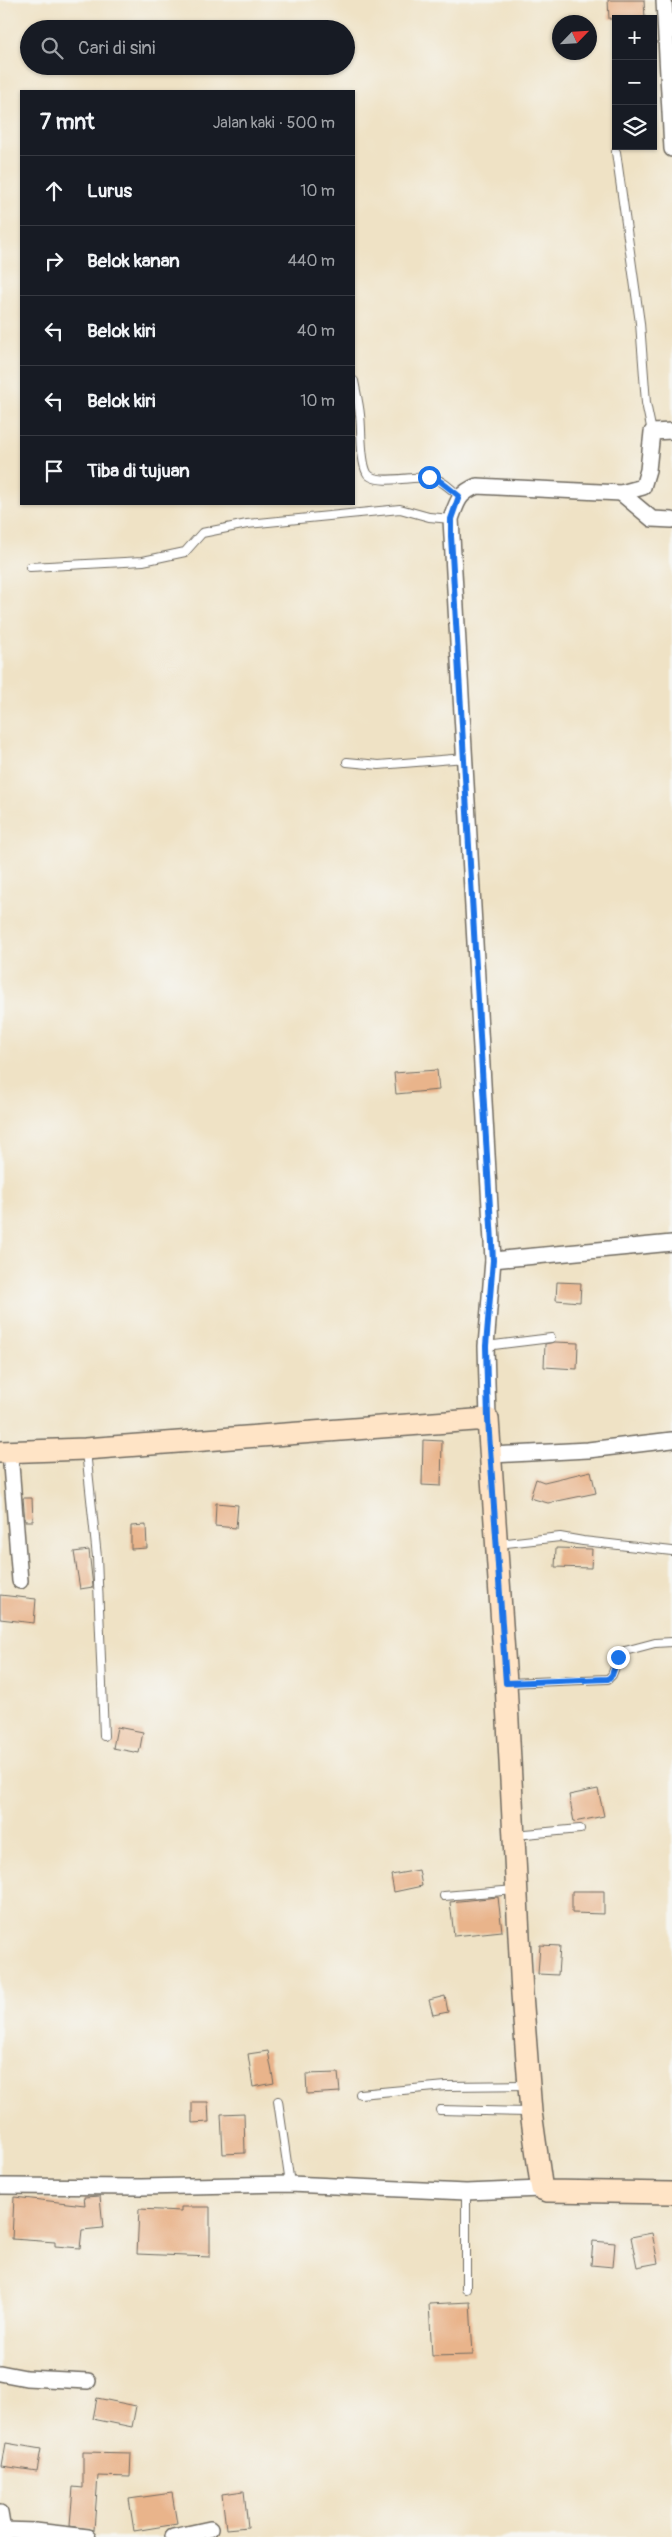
<!DOCTYPE html>
<html lang="id">
<meta charset="utf-8">
<style>
body{margin:0;font-family:Pangolin,sans-serif;background:#242831;color:#f1f3f6}
.controls{position:absolute;right:15px;top:15px;display:grid;overflow:hidden;border-radius:0px;box-shadow:0 1px 4px #0004}
.controls button{width:45px;height:45px;display:grid;place-items:center;padding:0;border:0;border-bottom:1px solid #363941;background:#171b24;color:#f1f3f6;font:25px sans-serif}
.compass{position:absolute;left:552px;top:15px;width:45px;height:45px;border-radius:50%;background:#171b24;box-shadow:0 1px 4px #0004;rotate:65deg}
.stop{position:absolute;width:15px;height:15px;margin:-11px;border:4px solid #1a73e8;border-radius:50%;background:#fff}
.stop.end{background:#1a73e8;border-color:#fff;box-shadow:0 1px 5px #0008}
.list{margin:0;padding:0;list-style:none}
h2{display:flex;justify-content:space-between;align-items:center;height:65px;margin:0;padding:0 20px;font-size:21px}
h2 small{font-size:16px;font-weight:400;color:#9ea1a6}
.list li{display:grid;grid-template-columns:32px 1fr auto;gap:15px;align-items:center;box-sizing:border-box;height:70px;padding:0 20px;border-top:1px solid #363941}
.list b{display:block;font-size:19px;white-space:nowrap}
.list em{font-size:16px;font-style:normal;color:#9ea1a6}
.icon{flex:none;width:28px;height:28px;fill:none;stroke:currentColor;stroke-width:2;stroke-linecap:round;stroke-linejoin:round}
.map{position:relative;flex:none;width:672px;height:2537px;overflow:hidden}
.search{position:absolute;background:#171b24;box-shadow:0 1px 4px #0004;left:20px;top:20px;width:335px;height:55px;display:flex;align-items:center;gap:12px;box-sizing:border-box;padding:0 18px;border-radius:28px;color:#9ea1a6;font-size:19px}
.panel{position:absolute;background:#171b24;box-shadow:0 1px 4px #0004;left:20px;top:90px;width:335px;height:415px;border-radius:0px}
.map>svg:first-child{display:block}
.building{fill:#e9b48b}
.lines{fill:none;stroke-linecap:round;stroke-linejoin:round}
.lane-casing{stroke:#706b61;stroke-width:10}
.street-casing{stroke:#706b61;stroke-width:18}
.secondary-casing{stroke:#706b61;stroke-width:24}
.lane{stroke:#fff;stroke-width:8}
.street{stroke:#fff;stroke-width:15}
.secondary{stroke:#ffe4c6;stroke-width:21}
.route{stroke:#1a73e8;stroke-width:6}
</style>
<div class="map">
<svg width="672" height="2537" viewBox="0 0 672 2537">
<rect width="100%" height="100%" fill="#f6f6f2"/>
<filter id="ink" filterUnits="userSpaceOnUse"><feTurbulence type="fractalNoise" baseFrequency=".02" numOctaves="2"/><feDisplacementMap in="SourceGraphic" scale="10" xChannelSelector="R" yChannelSelector="G"/><feConvolveMatrix kernelMatrix="1 2 1 2 8 2 1 2 1" color-interpolation-filters="sRGB"/></filter>
<filter id="wash" filterUnits="userSpaceOnUse"><feTurbulence type="fractalNoise" baseFrequency=".0096" numOctaves="4" result="noise"/><feDisplacementMap in="SourceGraphic" scale="20" xChannelSelector="R" yChannelSelector="G"/><feGaussianBlur stdDeviation="1.12" result="paint"/><feColorMatrix in="noise" values="0 0 0 0 0 0 0 0 0 0 0 0 0 0 0 0 0 1.4 0 .05"/><feComposite in="paint" operator="in"/></filter>
<g filter="url(#wash)">
<rect width="100%" height="100%" fill="#efe2c5"/>
<g id="blocks">
<g class="building">
<polygon points="608,0 644,0 645,19 609,19"/>
<polygon points="437,1070 439,1090 396,1094 394,1073"/>
<polygon points="557,1282 581,1283 580,1302 556,1300"/>
<polygon points="555,1342 578,1343 577,1369 544,1367 545,1344"/>
<polygon points="423,1440 442,1441 441,1486 422,1485"/>
<polygon points="591,1471 596,1493 548,1503 530,1498 536,1479 544,1482"/>
<polygon points="23,1498 32,1498 33,1521 25,1521"/>
<polygon points="216,1503 238,1505 236,1528 215,1526"/>
<polygon points="146,1525 147,1548 131,1549 131,1526"/>
<polygon points="556,1548 592,1549 591,1568 555,1567"/>
<polygon points="89,1550 93,1587 80,1589 74,1552"/>
<polygon points="0,1595 36,1599 34,1623 0,1619"/>
<polygon points="117,1727 143,1732 139,1753 113,1748"/>
<polygon points="598,1789 604,1816 574,1822 569,1795"/>
<polygon points="419,1870 422,1886 394,1892 391,1875"/>
<polygon points="572,1891 604,1891 604,1914 572,1913"/>
<polygon points="498,1897 502,1931 454,1936 450,1902"/>
<polygon points="540,1945 560,1946 558,1975 538,1974"/>
<polygon points="445,1996 448,2012 433,2015 429,2000"/>
<polygon points="268,2051 274,2083 253,2087 248,2054"/>
<polygon points="338,2073 340,2092 307,2094 306,2074"/>
<polygon points="192,2102 208,2102 209,2122 192,2123"/>
<polygon points="244,2113 245,2153 223,2154 221,2114"/>
<polygon points="100,2196 103,2228 82,2230 80,2248 55,2246 55,2242 12,2239 14,2197 85,2205 84,2197"/>
<polygon points="181,2207 210,2207 210,2257 137,2254 139,2209 181,2211"/>
<polygon points="652,2233 658,2263 637,2267 631,2237"/>
<polygon points="593,2241 615,2243 613,2267 591,2265"/>
<polygon points="470,2302 473,2355 432,2356 429,2304"/>
<polygon points="97,2398 136,2406 132,2427 93,2419"/>
<polygon points="6,2443 41,2449 37,2471 2,2466"/>
<polygon points="83,2452 131,2453 130,2477 98,2476 94,2530 70,2526 73,2487 83,2488"/>
<polygon points="244,2491 248,2527 226,2529 222,2494"/>
<polygon points="172,2493 177,2524 134,2531 129,2499"/>
</g>
</g>
</g>
<g filter="url(#ink)">
<use href="#blocks" fill-opacity="0" stroke="#706b61" stroke-width="1"/>
<g class="lines">
<defs>
<g id="lane">
<polyline points="616,152 640,323 646,403 652,432"/>
<path d="M354,381C356,392 359,404 360,415C362,430 360,460 367,473C374,486 417,476 430,477C441,479 451,489 459,496"/>
<polyline points="30,567 143,561 185,552 202,533 247,524 400,509 429,517 451,519"/>
<polyline points="347,762 379,765 465,758"/>
<polyline points="486,1346 551,1338"/>
<polyline points="86,1451 97,1557 104,1736"/>
<polyline points="497,1544 560,1537 583,1541 672,1551"/>
<polyline points="508,1683 608,1679 612,1675 621,1652 655,1643 672,1642"/>
<polyline points="515,1835 580,1829"/>
<polyline points="444,1896 515,1890"/>
<polyline points="360,2094 446,2086 528,2085"/>
<polyline points="278,2101 290,2184"/>
<polyline points="440,2110 529,2112"/>
<polyline points="466,2192 466,2289"/>
</g>
<g id="street">
<polyline points="664,0 672,149"/>
<polyline points="621,493 652,519 672,520"/>
<polyline points="493,1260 672,1243"/>
<path d="M488,1419L486,1346L493,1260L451,519C457,502 459,493 477,486L621,493L643,487L648,470L652,432L672,431"/>
<polyline points="10,1452 20,1581"/>
<polyline points="491,1455 588,1450 672,1440"/>
<polyline points="0,2186 141,2187 290,2184 466,2192 542,2189"/>
<polyline points="0,2373 26,2378 88,2381"/>
<polyline points="0,2513 4,2537"/>
<polyline points="3,2530 35,2531 88,2537"/>
<polyline points="173,2537 210,2529"/>
</g>
<polyline id="secondary" points="0,1452 85,1449 488,1419 506,1683 522,1994 531,2112 541,2184 542,2189 548,2191 672,2193"/>
</defs>
<use href="#lane" class="lane-casing"/>
<use href="#street" class="street-casing"/>
<use href="#secondary" class="secondary-casing"/>
<use href="#lane" class="lane"/>
<use href="#street" class="street"/>
<use href="#secondary" class="secondary"/>
</g>
</g>
<g class="lines" filter="url(#ink)">
<polyline class="route" points="429,477 440,481 459,496 451,519 451,536 493,1260 486,1346 488,1419 506,1683 608,1679 612,1675 618,1657"/>
</g>
</svg>
<div class="controls">
<button>+</button>
<button>−</button>
<button><svg class="icon" aria-label="layers" viewBox="0 0 24 24"><path d="M12 4l9 5-9 5-9-5zM3 14l9 5 9-5"/></svg></button>
</div>
<svg class="compass" viewBox="-18 -18 36 36"><path d="M0-13l5 13h-10z" fill="#e53935"/><path d="M0 13l5-13h-10z" fill="#9ea1a6"/></svg>
<div class="stop" style="left:429px;top:477px"></div>
<div class="stop end" style="left:618px;top:1657px"></div>
<div class="search"><svg class="icon" aria-label="search" viewBox="0 0 24 24"><circle cx="10" cy="10" r="6"/><path d="M15 15l6 6"/></svg>Cari di sini</div>
<section class="panel">
<h2>7 mnt<small>Jalan kaki · 500 m</small></h2>
<ul class="list">
<li><svg class="icon" aria-label="ahead" viewBox="0 0 24 24"><path d="M12 20V5M6 11l6-6 6 6"/></svg><div><b>Lurus</b></div><em>10 m</em></li>
<li><svg class="icon" aria-label="right" viewBox="0 0 24 24"><path d="M7 20v-9h11M14 6l5 5-5 5"/></svg><div><b>Belok kanan</b></div><em>440 m</em></li>
<li><svg class="icon" aria-label="left" viewBox="0 0 24 24"><path d="M17 20v-9H6M10 6l-5 5 5 5"/></svg><div><b>Belok kiri</b></div><em>40 m</em></li>
<li><svg class="icon" aria-label="left" viewBox="0 0 24 24"><path d="M17 20v-9H6M10 6l-5 5 5 5"/></svg><div><b>Belok kiri</b></div><em>10 m</em></li>
<li><svg class="icon" aria-label="arrive" viewBox="0 0 24 24"><path d="M6 21V4h12l-3 4 3 4H6"/></svg><div><b>Tiba di tujuan</b></div></li>
</ul>
</section>
</div>
